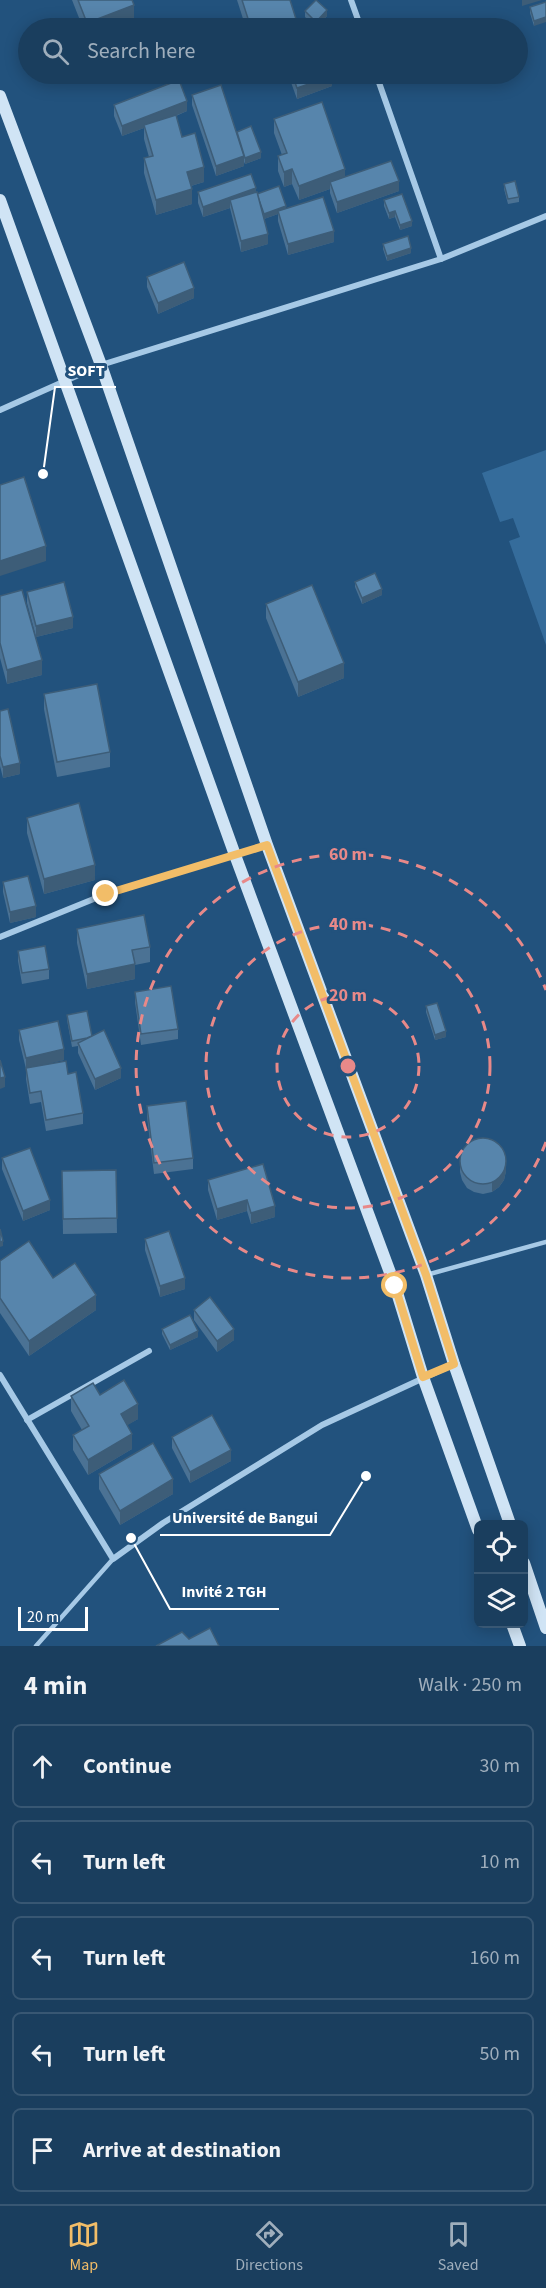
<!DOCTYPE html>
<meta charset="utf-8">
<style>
body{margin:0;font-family:"Source Sans 3",sans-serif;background:#274967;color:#f1f3f6}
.controls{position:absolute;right:18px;bottom:18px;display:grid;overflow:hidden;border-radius:9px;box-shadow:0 3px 15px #0003}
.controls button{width:54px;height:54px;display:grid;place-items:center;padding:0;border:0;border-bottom:2px solid #385773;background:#1a3e5e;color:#f1f3f6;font:30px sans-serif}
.scale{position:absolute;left:18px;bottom:15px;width:70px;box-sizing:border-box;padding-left:6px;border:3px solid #fff;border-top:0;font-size:16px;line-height:21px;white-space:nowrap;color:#fff;-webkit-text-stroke:4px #22527d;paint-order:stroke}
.stop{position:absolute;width:18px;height:18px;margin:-14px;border:4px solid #f2bd68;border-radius:50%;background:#fff}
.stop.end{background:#f2bd68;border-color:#fff;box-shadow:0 2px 6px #0008}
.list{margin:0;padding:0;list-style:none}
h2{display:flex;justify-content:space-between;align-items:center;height:78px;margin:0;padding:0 24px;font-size:26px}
h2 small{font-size:20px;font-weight:400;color:#9faebc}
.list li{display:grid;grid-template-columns:39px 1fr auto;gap:18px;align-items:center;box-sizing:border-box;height:84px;margin:0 12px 12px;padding:0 12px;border:2px solid #385773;border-radius:9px}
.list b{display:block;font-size:22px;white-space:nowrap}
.list em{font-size:20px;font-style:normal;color:#9faebc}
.icon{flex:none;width:33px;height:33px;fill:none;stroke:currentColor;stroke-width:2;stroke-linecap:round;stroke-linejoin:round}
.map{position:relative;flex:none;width:546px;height:1646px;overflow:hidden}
.search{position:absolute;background:#1a3e5e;box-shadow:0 3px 15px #0003;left:18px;right:18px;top:18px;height:66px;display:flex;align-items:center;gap:15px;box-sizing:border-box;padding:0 21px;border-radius:33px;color:#9faebc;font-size:22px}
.sheet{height:558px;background:#1a3e5e}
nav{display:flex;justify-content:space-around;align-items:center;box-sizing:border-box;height:84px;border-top:2px solid #385773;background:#1a3e5e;font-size:16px;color:#9faebc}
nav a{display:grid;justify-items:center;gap:3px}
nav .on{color:#f2bd68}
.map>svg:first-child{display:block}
.pitch{fill:#356c9b}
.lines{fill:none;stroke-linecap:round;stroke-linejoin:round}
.lane{stroke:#a6c9e6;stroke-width:4.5}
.street{stroke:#a6c9e6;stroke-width:6}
.secondary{stroke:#d0e4f5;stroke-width:12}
.wall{fill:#4b7294}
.shaded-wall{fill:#3d5d78}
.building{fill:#5785ac;stroke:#3d5d78;stroke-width:1.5}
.route{stroke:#f2bd68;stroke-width:8}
.ring{fill:none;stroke:#e88989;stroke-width:3;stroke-dasharray:10 8}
.centre{fill:#e88989;stroke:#22527d;stroke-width:3}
.ring-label{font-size:18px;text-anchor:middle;font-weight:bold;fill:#e88989;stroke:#22527d;stroke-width:6;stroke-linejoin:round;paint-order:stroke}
.leader{fill:none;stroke:#fff;stroke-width:2}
.callout-dot{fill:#fff;stroke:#22527d;stroke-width:2}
.callout-label{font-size:16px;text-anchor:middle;font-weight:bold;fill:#fff;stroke:#22527d;stroke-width:6;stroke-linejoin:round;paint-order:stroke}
</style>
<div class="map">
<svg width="546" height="1646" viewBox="0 0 546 1646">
<rect width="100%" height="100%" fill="#22527d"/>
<polygon class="pitch" points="546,450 546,645 509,541 520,537 513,518 500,522 482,473"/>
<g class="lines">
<g class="lane">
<polyline points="426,1275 546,1242"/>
<polyline points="36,1646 113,1559"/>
</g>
<g class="street">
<polyline points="351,0 361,28"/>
<polyline points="376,74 441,259"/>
<polyline points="0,410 101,365 441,259 546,216"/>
<polyline points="0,937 106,894 267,845"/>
<polyline points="0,1375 113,1559 163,1523 322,1425 454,1364"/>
<polyline points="27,1420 149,1351"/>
</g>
<g class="secondary">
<polyline points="0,96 101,365 267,845 426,1275 454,1364 510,1524"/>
<polyline points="0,200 235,855 395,1286 423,1377 478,1530"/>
<polyline points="524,1563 546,1628"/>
<polyline points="512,1624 520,1646"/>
</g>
</g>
<g class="wall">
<polygon points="72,0 132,0 134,20 112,28 83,28"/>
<polygon points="237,0 290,0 296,28 246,28"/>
<polygon points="546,2 534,26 530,13 530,7"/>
<polygon points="305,11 327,16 316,27 305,17"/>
<polygon points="288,74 332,74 332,86 297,99"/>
<polygon points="192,95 237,132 261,158 245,164 244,162 244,166 216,176 192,105"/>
<polygon points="114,105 187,111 176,116 182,137 204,182 191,186 192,204 156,215 144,173 144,158 149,157 144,139 144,128 122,136 114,116"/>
<polygon points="274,119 345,177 399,191 337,213 330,193 330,189 299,200 292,184 284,187 278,171 278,156 282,155 274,133"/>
<polygon points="504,184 519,197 519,202 508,204 504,189"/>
<polygon points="198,192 256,193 286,208 334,242 288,255 278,221 278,214 264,219 268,244 241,252 230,208 203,217 198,203"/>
<polygon points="384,200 412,226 400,230 395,217 389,219 384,206"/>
<polygon points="383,244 411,253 387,261 383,249"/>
<polygon points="147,277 194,298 158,314 147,287"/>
<polygon points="355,582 382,595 362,604 355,587"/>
<polygon points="27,592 73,628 36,637 27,603"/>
<polygon points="0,596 42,675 7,684 0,658"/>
<polygon points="266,604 344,678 298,697 266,618"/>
<polygon points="44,694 110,752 110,767 57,777 44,709"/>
<polygon points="0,711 20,774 3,778 0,766"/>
<polygon points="27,818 95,880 44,894 27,833"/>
<polygon points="3,882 36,917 10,923 3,892"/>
<polygon points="77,929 150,947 150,962 135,965 135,979 87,989 77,943"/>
<polygon points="18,951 49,969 49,979 22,984 18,961"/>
<polygon points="135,992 178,1029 178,1039 141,1045 135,1002"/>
<polygon points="426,1006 446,1037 435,1040 426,1012"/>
<polygon points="67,1015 92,1036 121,1078 95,1090 78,1053 78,1046 72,1047 67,1020"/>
<polygon points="19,1030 64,1060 31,1067 68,1074 83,1113 83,1124 46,1131 41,1102 30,1104 26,1079 26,1069 19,1040"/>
<polygon points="147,1106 193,1158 193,1169 154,1174 147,1117"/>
<polygon points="2,1158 50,1210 23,1221 2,1169"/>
<polygon points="460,1161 506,1171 504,1180 499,1187 492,1192 483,1194 474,1192 467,1188 462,1180 460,1172"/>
<polygon points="116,1170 117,1233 63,1234 62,1171"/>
<polygon points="208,1180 275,1217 251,1224 247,1211 217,1220 208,1190"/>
<polygon points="145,1239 185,1289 160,1297 145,1250"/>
<polygon points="0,1261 53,1278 96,1310 29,1356 0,1313"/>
<polygon points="194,1310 234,1340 217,1352 194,1320"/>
<polygon points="162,1329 198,1337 170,1350 162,1334"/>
<polygon points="100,1395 138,1419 127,1425 132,1449 88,1475 73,1450 73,1435 82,1430 71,1411 71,1396"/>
<polygon points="172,1437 231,1461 190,1483 172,1448"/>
<polygon points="99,1474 173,1494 120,1525 99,1489"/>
</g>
<g class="shaded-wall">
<polygon points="522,0 542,0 522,6"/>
<polygon points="134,5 134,20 112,28 87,28 87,23"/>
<polygon points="327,10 327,16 316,27 316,22"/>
<polygon points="546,17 546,22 534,26 534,21"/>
<polygon points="296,19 296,28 267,28"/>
<polygon points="332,76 332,86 297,99 297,88"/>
<polygon points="187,101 187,111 145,128 144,125 144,128 122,136 122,126"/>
<polygon points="261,152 261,158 245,164 245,158"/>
<polygon points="244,156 244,166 216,176 216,166"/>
<polygon points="204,167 204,182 187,187 187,172"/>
<polygon points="292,169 292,184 284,187 284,172"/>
<polygon points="345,169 345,184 330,182 330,189 299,200 299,186"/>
<polygon points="399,181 399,191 337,213 337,202"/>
<polygon points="256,188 256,199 230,200 230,208 203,217 203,207"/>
<polygon points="192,189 192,204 156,215 156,200"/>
<polygon points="286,206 286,211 278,211 278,214 264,219 264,214"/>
<polygon points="395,211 395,217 389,219 389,213"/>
<polygon points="412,221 412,226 400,230 400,225"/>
<polygon points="334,231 334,242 288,255 288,244"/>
<polygon points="268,234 268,244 241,252 241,241"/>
<polygon points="411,248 411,253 387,261 387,256"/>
<polygon points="194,288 194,298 158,314 158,303"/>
<polygon points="46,546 46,561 0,576 0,561"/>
<polygon points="382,589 382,595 362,604 362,598"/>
<polygon points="73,617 73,628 36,637 36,626"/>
<polygon points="42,660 42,675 7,684 7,670"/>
<polygon points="344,663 344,678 298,697 298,682"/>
<polygon points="20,763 20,774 3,778 3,767"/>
<polygon points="95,865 95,880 44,894 44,879"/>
<polygon points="36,906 36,917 10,923 10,912"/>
<polygon points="135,964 135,979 87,989 87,974"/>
<polygon points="446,1031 446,1037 435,1040 435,1035"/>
<polygon points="64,1049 64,1060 26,1069 26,1058"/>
<polygon points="121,1068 121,1078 95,1090 95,1079"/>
<polygon points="5,1077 5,1087 0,1089 0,1078"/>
<polygon points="506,1160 506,1171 504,1180 499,1187 492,1192 492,1182"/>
<polygon points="50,1200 50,1210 23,1221 23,1211"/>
<polygon points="247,1200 247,1211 217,1220 217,1209"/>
<polygon points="275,1206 275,1217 251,1224 251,1213"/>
<polygon points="3,1241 3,1246 0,1247 0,1242"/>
<polygon points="185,1278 185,1289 160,1297 160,1286"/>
<polygon points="96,1295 96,1310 29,1356 29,1341"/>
<polygon points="234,1329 234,1340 217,1352 217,1341"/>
<polygon points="198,1331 198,1337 170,1350 170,1345"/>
<polygon points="138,1404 138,1419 121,1429 121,1414"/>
<polygon points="132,1434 132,1449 88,1475 88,1460"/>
<polygon points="231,1450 231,1461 190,1483 190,1472"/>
<polygon points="173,1479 173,1494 120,1525 120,1511"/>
</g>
<g class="building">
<polygon points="78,0 132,0 134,5 87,23"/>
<polygon points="242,0 290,0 296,19 267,28 251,28"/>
<polygon points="316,0 327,10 316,22 305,11"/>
<polygon points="546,2 546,17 534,21 530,7"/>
<polygon points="292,74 332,74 332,76 297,88"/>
<polygon points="179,80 187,101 122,126 114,105"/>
<polygon points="221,85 244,156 216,166 192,95"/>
<polygon points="322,102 345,169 299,186 292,169 284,172 278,156 287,153 274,119"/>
<polygon points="176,115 182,137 195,133 204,167 187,172 192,189 156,200 144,158 153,156 144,125"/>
<polygon points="251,126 261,152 245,158 237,132"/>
<polygon points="391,161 399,181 337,202 330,182"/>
<polygon points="251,174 256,188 203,207 198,192"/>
<polygon points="515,181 519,197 508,199 504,184"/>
<polygon points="279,186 286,206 264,214 257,194"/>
<polygon points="257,192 268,234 241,241 230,200"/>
<polygon points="402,194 412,221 400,225 395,211 389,213 384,200"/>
<polygon points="323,197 334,231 288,244 278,211"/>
<polygon points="408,236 411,248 387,256 383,244"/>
<polygon points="184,262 194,288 158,303 147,277"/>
<polygon points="24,477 46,546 0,561 0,485"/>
<polygon points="375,573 382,589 362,598 355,582"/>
<polygon points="64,582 73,617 36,626 27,592"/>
<polygon points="312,585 344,663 298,682 266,604"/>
<polygon points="22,590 42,660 7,670 0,643 0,596"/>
<polygon points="97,684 110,752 57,762 44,694"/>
<polygon points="8,709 20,763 3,767 0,756 0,711"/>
<polygon points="79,803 95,865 44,879 27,818"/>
<polygon points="28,876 36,906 10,912 3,882"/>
<polygon points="144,915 150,947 132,950 135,964 87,974 77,929"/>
<polygon points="45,946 49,969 22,973 18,951"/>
<polygon points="171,986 178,1029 141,1034 135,992"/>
<polygon points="437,1003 446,1031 435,1035 426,1006"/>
<polygon points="87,1011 92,1036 87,1038 72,1041 67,1015"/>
<polygon points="58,1021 64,1049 26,1058 19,1030"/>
<polygon points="104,1030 121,1068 95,1079 78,1043"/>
<polygon points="0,1060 5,1077 0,1078"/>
<polygon points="66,1061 68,1074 76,1072 83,1113 46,1120 41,1091 30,1093 26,1068"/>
<polygon points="186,1101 193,1158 154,1163 147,1106"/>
<circle cx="483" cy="1161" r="23"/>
<polygon points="30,1148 50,1200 23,1211 2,1158"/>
<polygon points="263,1164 275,1206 251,1213 247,1200 217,1209 208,1180"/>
<polygon points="116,1170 117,1218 63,1219 62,1171"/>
<polygon points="0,1229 3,1241 0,1242"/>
<polygon points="169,1231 185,1278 160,1286 145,1239"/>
<polygon points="29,1241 53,1278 75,1263 96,1295 29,1341 0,1298 0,1261"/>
<polygon points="210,1297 234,1329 217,1341 194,1310"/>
<polygon points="190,1315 198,1331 170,1345 162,1329"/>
<polygon points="124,1380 138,1404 121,1414 132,1434 88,1460 73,1435 89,1426 71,1396 93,1383 100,1395"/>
<polygon points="212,1415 231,1450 190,1472 172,1437"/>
<polygon points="153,1443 173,1479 120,1511 99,1474"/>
<polygon points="210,1628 219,1646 156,1646 182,1632 189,1639"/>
</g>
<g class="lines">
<polyline class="route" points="106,894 267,845 426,1275 454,1364 423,1377 395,1286"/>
</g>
<g class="ring">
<circle cx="348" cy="1066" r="71"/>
<circle cx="348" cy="1066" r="142"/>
<path d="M546 1142A212 212 0 1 1 546 990"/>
</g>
<circle cx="348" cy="1066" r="9" class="centre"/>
<g class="ring-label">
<text x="348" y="860">60 m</text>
<text x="348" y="930">40 m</text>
<text x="348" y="1001">20 m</text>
</g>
<path class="leader" d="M43 474L55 387H116M366 1476L330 1535H160M131 1538L170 1609H279"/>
<g class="callout-dot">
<circle cx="43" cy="474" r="6"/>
<circle cx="366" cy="1476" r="6"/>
<circle cx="131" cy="1538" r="6"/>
</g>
<g class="callout-label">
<text x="86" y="376">SOFT</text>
<text x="245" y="1523">Université de Bangui</text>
<text x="224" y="1597">Invité 2 TGH</text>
</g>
</svg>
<div class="controls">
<button><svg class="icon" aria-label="locate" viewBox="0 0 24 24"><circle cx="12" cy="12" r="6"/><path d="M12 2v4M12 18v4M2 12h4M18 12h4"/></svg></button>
<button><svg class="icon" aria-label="layers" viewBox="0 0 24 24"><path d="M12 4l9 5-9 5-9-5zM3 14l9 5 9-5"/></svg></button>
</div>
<div class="scale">20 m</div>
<div class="stop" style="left:395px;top:1286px"></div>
<div class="stop end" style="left:106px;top:894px"></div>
<div class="search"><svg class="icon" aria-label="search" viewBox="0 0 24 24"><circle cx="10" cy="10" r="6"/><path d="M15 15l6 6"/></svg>Search here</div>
</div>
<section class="sheet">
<h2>4 min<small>Walk · 250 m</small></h2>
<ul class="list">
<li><svg class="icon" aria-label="ahead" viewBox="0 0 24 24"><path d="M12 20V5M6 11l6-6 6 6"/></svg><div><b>Continue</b></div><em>30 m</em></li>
<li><svg class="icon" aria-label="left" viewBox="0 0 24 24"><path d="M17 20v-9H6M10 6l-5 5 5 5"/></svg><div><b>Turn left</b></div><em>10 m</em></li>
<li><svg class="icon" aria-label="left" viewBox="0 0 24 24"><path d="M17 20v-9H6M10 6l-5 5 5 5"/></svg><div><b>Turn left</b></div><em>160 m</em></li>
<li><svg class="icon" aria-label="left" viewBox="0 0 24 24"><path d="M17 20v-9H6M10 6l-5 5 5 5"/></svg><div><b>Turn left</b></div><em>50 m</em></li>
<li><svg class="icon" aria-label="arrive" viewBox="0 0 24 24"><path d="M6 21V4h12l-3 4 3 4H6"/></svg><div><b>Arrive at destination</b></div></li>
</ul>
</section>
<nav>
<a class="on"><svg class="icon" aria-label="map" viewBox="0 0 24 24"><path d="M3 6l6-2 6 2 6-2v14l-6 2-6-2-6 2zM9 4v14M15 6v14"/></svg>Map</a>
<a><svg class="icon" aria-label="directions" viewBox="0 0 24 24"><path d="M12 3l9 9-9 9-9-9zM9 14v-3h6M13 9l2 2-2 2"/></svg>Directions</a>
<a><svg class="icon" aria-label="saved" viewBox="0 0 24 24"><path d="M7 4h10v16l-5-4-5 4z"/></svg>Saved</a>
</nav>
